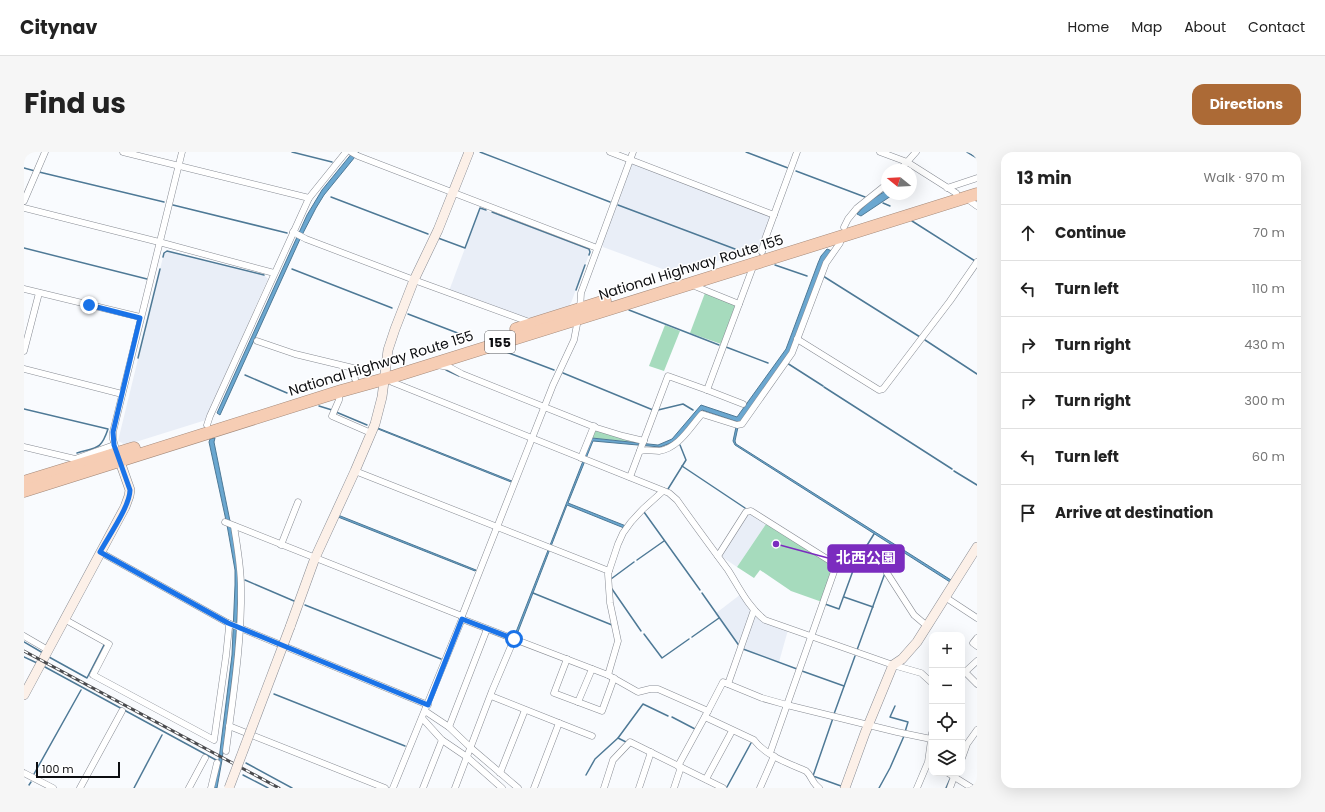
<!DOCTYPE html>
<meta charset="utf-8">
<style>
body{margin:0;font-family:Poppins,"Noto Sans JP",sans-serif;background:#f6f6f6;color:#222}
.controls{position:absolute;right:12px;bottom:12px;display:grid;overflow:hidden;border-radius:8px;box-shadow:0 4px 16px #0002}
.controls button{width:36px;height:36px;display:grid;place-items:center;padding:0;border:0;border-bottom:1px solid #e0e0e0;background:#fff;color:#222;font:20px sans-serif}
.compass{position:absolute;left:857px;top:12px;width:36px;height:36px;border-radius:50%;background:#fff;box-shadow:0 4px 16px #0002;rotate:288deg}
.scale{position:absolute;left:12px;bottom:10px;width:84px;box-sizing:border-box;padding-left:4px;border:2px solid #0c0d10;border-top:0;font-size:11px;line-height:14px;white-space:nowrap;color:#0c0d10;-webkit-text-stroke:3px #fff;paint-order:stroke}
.stop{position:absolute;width:12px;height:12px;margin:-9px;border:3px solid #1a73e8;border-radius:50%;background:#fff}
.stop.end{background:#1a73e8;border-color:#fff;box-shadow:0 1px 4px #0008}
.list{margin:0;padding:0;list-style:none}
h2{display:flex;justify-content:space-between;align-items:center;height:52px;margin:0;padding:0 16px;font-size:17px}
h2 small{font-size:13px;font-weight:400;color:#767676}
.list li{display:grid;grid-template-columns:26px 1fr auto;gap:12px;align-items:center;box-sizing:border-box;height:56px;padding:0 16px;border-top:1px solid #e0e0e0}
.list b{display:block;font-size:15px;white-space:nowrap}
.list em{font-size:13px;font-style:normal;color:#767676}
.icon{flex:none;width:22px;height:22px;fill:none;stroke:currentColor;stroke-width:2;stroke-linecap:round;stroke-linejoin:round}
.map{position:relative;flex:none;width:953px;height:636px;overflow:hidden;border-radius:12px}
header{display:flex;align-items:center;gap:24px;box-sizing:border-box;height:56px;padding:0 20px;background:#fff;border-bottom:1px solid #e0e0e0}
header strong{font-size:19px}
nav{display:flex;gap:22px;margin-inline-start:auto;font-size:14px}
.intro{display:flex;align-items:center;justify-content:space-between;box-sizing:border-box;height:96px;padding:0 24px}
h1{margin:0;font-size:28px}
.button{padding:10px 18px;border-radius:12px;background:#ac6a36;color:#fff;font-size:14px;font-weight:700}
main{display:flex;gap:24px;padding:0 24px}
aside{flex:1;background:#fff;border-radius:12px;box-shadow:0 4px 16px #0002}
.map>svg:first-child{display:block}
.built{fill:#e9eef7}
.green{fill:#a6dbbd}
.water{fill:#6aa7d0;stroke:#4e7996}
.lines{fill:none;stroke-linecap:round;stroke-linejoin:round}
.stream{stroke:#4e7996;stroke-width:1.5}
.street-casing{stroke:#878b93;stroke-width:7}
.secondary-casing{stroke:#878b93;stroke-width:10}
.highway-casing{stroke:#a48a7b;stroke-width:13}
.street{stroke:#fff;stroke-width:6}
.secondary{stroke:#fcf0e8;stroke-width:9}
.highway{stroke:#f6cdb4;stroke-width:12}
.rail-casing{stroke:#4b4c4f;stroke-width:3}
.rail{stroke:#fff;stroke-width:1.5;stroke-dasharray:4.5;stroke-linecap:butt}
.secondary-bridge-casing{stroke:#878b93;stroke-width:10;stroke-linecap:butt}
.secondary-bridge{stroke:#fcf0e8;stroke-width:9}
.route{stroke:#1a73e8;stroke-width:5}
.labels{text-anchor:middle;stroke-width:3;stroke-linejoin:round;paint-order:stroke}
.shield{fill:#fff;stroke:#555658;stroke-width:1}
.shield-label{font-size:13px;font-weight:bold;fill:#0c0d10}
.street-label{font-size:14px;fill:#0c0d10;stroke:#fff}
.leader{fill:none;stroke:#7b2cbf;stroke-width:1.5}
.callout-dot{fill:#7b2cbf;stroke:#fff;stroke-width:1.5}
.callout{fill:#7b2cbf;stroke:#7b2cbf;stroke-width:1.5}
.callout-label{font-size:15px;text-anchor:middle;font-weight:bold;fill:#fff}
</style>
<header>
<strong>Citynav</strong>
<nav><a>Home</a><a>Map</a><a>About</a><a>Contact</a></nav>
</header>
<div class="intro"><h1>Find us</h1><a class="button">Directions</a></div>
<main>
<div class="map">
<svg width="953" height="636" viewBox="0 0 953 636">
<rect width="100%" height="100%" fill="#f9fbfe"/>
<g class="built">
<polygon points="610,11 744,62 746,66 736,94 734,96 652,122 579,95 578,91 608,12"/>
<polygon points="456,56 565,97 566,100 547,151 544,155 503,168 425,139"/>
<polygon points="143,99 240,123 244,127 184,261 182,268 102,293 94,289 140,101"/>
<polygon points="723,362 727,362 742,372 713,415 698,405 699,402"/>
<polygon points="717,442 729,460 716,496 691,462"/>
<polygon points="730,462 736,468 764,478 755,510 718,497"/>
</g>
<g class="green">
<polygon points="681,141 710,151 711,154 697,192 666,181"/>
<polygon points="641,173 656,179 640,219 625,214"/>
<polygon points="571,276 617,291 568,286"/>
<polygon points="742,372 808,413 809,416 798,450 767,439 736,418 730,426 713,415"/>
</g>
<g class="water">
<polygon points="329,0 335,0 300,43 292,56 277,85 196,263 193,261 283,63 298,38"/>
<polygon points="863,38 863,42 869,42 867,44 837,64 833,62 844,50"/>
<polygon points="803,97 808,99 767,199 717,271 678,258 652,289 636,295 569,289 544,351 602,374 600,376 543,353 492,485 490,485 568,286 634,293 648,287 677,253 713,265 762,197 794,111 797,104"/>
<polygon points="712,275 714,275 711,289 712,292 927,428 926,430 711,293 709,289"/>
<polygon points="354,276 488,329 487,330 354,277"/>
<polygon points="191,286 190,290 207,374 214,414 215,433 211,504 198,608 193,636 189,636 195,607 208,503 211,433 211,418 203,373 185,290 186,287"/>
<polygon points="314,363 452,418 451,419 314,365"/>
</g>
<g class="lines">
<g class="stream">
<polyline points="268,0 308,10"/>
<polyline points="456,0 586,50"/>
<polyline points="722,0 764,16"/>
<polyline points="943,0 953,6"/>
<polyline points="0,16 11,19"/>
<polyline points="772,19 841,45"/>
<polyline points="15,20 140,50"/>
<polyline points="307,45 404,82"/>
<polyline points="859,51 866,54"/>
<polyline points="149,53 263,81"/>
<polyline points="594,53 711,97"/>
<polyline points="468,60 565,97 566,100 565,103"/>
<polyline points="888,69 951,109"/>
<polyline points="414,86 441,96 456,56 462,58"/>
<polyline points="0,96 123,127"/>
<polyline points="139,105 140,101 143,99 240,123"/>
<polyline points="751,113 783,124"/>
<polyline points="268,117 368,156"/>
<polyline points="799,124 896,185"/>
<polyline points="552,138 561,113"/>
<polyline points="605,158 695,193"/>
<polyline points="384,162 444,185"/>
<polyline points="901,188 953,222"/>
<polyline points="702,195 744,211"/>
<polyline points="477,198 530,218"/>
<polyline points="114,206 136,117"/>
<polyline points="763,211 799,234"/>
<polyline points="422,218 435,224"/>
<polyline points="539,221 629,258"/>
<polyline points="221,223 263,241"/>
<polyline points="800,235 928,317"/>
<polyline points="295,254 308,258"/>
<path d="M0,257L84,277C77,298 73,295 53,301"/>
<polyline points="634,258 659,252 669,258"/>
<polyline points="312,260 343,273"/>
<polyline points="658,314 721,356"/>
<polyline points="930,319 953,333"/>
<polyline points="644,337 662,308 656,293"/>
<polyline points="620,360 676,438"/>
<polyline points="837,403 850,382"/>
<polyline points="613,408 640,389"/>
<polyline points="587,427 610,410"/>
<polyline points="221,428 270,449"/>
<polyline points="588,437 617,479"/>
<polyline points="509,441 588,473"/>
<polyline points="678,441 716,495"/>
<polyline points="820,445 849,455"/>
<polyline points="801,452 815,457 834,405"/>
<polyline points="281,453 417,507"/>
<polyline points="620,482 638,506 665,487"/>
<polyline points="668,485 695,466"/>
<polyline points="0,490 19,501"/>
<polyline points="719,497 773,517"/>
<polyline points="833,498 861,421"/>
<polyline points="0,505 13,511"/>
<polyline points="25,505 63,526 81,491"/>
<polyline points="21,515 192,608"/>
<polyline points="778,519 820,534"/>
<polyline points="250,542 381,594"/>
<polyline points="871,554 866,565 884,570 881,580"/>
<polyline points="810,562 831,504"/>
<polyline points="648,565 671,577"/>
<polyline points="809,566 789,624 817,634"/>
<polyline points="594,586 602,590"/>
<polyline points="222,611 268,636"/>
<polyline points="10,622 57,538"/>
<polyline points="219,623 244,636"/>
<polyline points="562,623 571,607 594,586 619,552 644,564"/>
<polyline points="703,635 727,591"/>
<polyline points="3,636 7,630"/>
<polyline points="110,636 138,583"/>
<polyline points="855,636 866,616 880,584"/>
<polyline points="922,636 926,627"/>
</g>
<defs>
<g id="street">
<polyline points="99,0 285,46"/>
<polyline points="327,0 334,4 573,96"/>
<polyline points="586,0 750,63"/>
<polyline points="856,0 883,10 932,41"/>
<polyline points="876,18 892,0"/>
<polyline points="923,36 953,26"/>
<polyline points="942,46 953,54"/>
<polyline points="0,49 21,0"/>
<polyline points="0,56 135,90 250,121"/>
<polyline points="820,75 824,67 833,56 863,32"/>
<polyline points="269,80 282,87 390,128 508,171"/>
<polyline points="738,100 740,90 773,0"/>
<polyline points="669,132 673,135 715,152"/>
<polyline points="0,137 116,165"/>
<polyline points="773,187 855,238 859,237 926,149 953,110"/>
<polyline points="233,189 271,202 329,216 331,227"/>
<polyline points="0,199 15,141"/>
<polyline points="413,213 425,215 438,222 573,276 599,284 620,289"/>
<polyline points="0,217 98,242"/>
<path d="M366,225L368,230L645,341L653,348C670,372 687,395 704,418C715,435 724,455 741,468L869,513L897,521L908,531"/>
<polyline points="683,238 719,252"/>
<polyline points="316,239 315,248 308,264 347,281"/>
<polyline points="183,273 186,264 285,46 322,0"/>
<polyline points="0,295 51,307 90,293"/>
<path d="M616,299C623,297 628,299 635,299C655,296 666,275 678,262L713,273L718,272L768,201L802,111L816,91L815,85"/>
<polyline points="93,301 89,287 89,280 158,0"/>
<polyline points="557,306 570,274"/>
<polyline points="331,319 585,419"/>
<polyline points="606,325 644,224 683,238 730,112"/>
<polyline points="201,370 438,464"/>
<polyline points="257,393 274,350"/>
<polyline points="76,400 204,471 404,553"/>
<polyline points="694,404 722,360 727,359 811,412 812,414 746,601"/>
<polyline points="863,421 890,463 903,474"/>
<polyline points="921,445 953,466"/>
<polyline points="40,467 85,492 69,523 190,588 202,504 205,475 204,471"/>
<polyline points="438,467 584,523 614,540 626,537 634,537 684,559 654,614"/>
<polyline points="0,484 24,498"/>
<polyline points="953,486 949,491 953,494"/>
<polyline points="543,507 530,541 578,559 590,526"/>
<polyline points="941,520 953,509"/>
<polyline points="584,523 594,489 586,451 584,422 594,392 599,381 607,370 619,357 639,339"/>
<polyline points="938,523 941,520 953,532"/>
<polyline points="704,532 730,458"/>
<polyline points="467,544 535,571 510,636"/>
<polyline points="554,550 568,517"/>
<polyline points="401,559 425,575 447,596 494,636"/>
<polyline points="684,559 699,530 738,546 763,553 873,580 907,587"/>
<path d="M681,565L730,588C742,604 764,611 782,619C788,624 787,630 795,636"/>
<polyline points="398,566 418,588 443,605 478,636"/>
<polyline points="535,571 568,584"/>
<polyline points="205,574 361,636"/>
<polyline points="425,575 463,477"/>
<path d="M202,599C209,544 218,490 217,435C217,414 213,394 210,374"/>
<polyline points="938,606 943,592 953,578"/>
<polyline points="0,621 29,636"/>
<polyline points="476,621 501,558"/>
<polyline points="924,621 948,636"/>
<polyline points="682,627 708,579"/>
<polyline points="56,636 98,559"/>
<polyline points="165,636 181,606"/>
<polyline points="187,636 193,611"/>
<polyline points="369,636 438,467 438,464 529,233 550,188 556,157 557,141 609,0"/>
<polyline points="399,636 418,588"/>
<polyline points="431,636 468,539 490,487"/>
<polyline points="580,636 589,608 606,590 699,636"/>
<polyline points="615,636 627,600"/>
<polyline points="650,636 657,615"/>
<polyline points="736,636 750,604"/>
<polyline points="893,636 904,610 908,581"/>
<polyline points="926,636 931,622"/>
</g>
<g id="secondary">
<polyline points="266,475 291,406 331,319 351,272 358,245 364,198 371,177 390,128 414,78 445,0"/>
<polyline points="0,543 101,355 105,344 106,338 94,304"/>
<polyline points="821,636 841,581 869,513 878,507 893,490 953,395"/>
</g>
<g id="highway">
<polyline points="492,177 581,149"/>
<polyline points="3,329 110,296"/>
<polyline points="0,339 317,239 371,224 953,42"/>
</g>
</defs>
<use href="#street" class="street-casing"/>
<use href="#secondary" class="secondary-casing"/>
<use href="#highway" class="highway-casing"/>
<use href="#street" class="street"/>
<use href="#secondary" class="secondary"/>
<use href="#highway" class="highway"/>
<defs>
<polyline id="rail" points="0,499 255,636"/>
</defs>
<use href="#rail" class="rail-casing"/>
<use href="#rail" class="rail"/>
<defs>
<polyline id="secondary-bridge" points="205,636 266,475"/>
</defs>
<use href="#secondary-bridge" class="secondary-bridge-casing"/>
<use href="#secondary-bridge" class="secondary-bridge"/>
</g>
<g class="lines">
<path class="route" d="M65,153L116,166L89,280L90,293L106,338C106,354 84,385 76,400L204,471L404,553L438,467L490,487"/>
</g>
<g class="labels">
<rect class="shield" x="461" y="179" width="30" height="22" rx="3"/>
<g class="shield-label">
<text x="476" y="195">155</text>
</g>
<g class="street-label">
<text transform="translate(667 115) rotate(-17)" y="5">National Highway Route 155</text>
<text transform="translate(357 211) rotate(-17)" y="5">National Highway Route 155</text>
</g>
</g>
<path class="leader" d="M752 392L804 406"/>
<circle class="callout-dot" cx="752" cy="392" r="4"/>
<rect class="callout" x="804" y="393" width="76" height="27" rx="4"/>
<g class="callout-label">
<text x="842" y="411">北西公園</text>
</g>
</svg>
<div class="controls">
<button>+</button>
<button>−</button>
<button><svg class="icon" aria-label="locate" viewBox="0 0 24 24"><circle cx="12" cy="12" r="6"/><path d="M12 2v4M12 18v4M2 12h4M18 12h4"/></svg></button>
<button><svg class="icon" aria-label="layers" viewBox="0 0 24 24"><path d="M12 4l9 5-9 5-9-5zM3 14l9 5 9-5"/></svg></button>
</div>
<svg class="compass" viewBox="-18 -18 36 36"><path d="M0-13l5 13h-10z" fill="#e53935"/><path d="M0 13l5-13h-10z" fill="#767676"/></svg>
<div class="scale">100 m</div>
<div class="stop" style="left:490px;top:487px"></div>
<div class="stop end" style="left:65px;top:153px"></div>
</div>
<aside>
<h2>13 min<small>Walk · 970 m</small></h2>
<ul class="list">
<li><svg class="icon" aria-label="ahead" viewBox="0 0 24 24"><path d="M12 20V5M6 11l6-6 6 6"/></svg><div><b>Continue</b></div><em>70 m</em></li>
<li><svg class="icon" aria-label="left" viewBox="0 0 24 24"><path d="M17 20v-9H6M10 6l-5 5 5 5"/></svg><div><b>Turn left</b></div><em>110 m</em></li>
<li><svg class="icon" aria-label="right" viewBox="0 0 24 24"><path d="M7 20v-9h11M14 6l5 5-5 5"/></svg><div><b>Turn right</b></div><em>430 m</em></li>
<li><svg class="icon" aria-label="right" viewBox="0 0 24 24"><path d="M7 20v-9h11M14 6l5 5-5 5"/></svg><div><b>Turn right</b></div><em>300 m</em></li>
<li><svg class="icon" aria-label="left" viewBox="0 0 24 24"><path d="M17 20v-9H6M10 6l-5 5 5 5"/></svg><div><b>Turn left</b></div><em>60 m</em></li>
<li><svg class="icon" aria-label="arrive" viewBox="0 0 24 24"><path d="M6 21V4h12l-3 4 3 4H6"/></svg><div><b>Arrive at destination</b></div></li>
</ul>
</aside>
</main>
